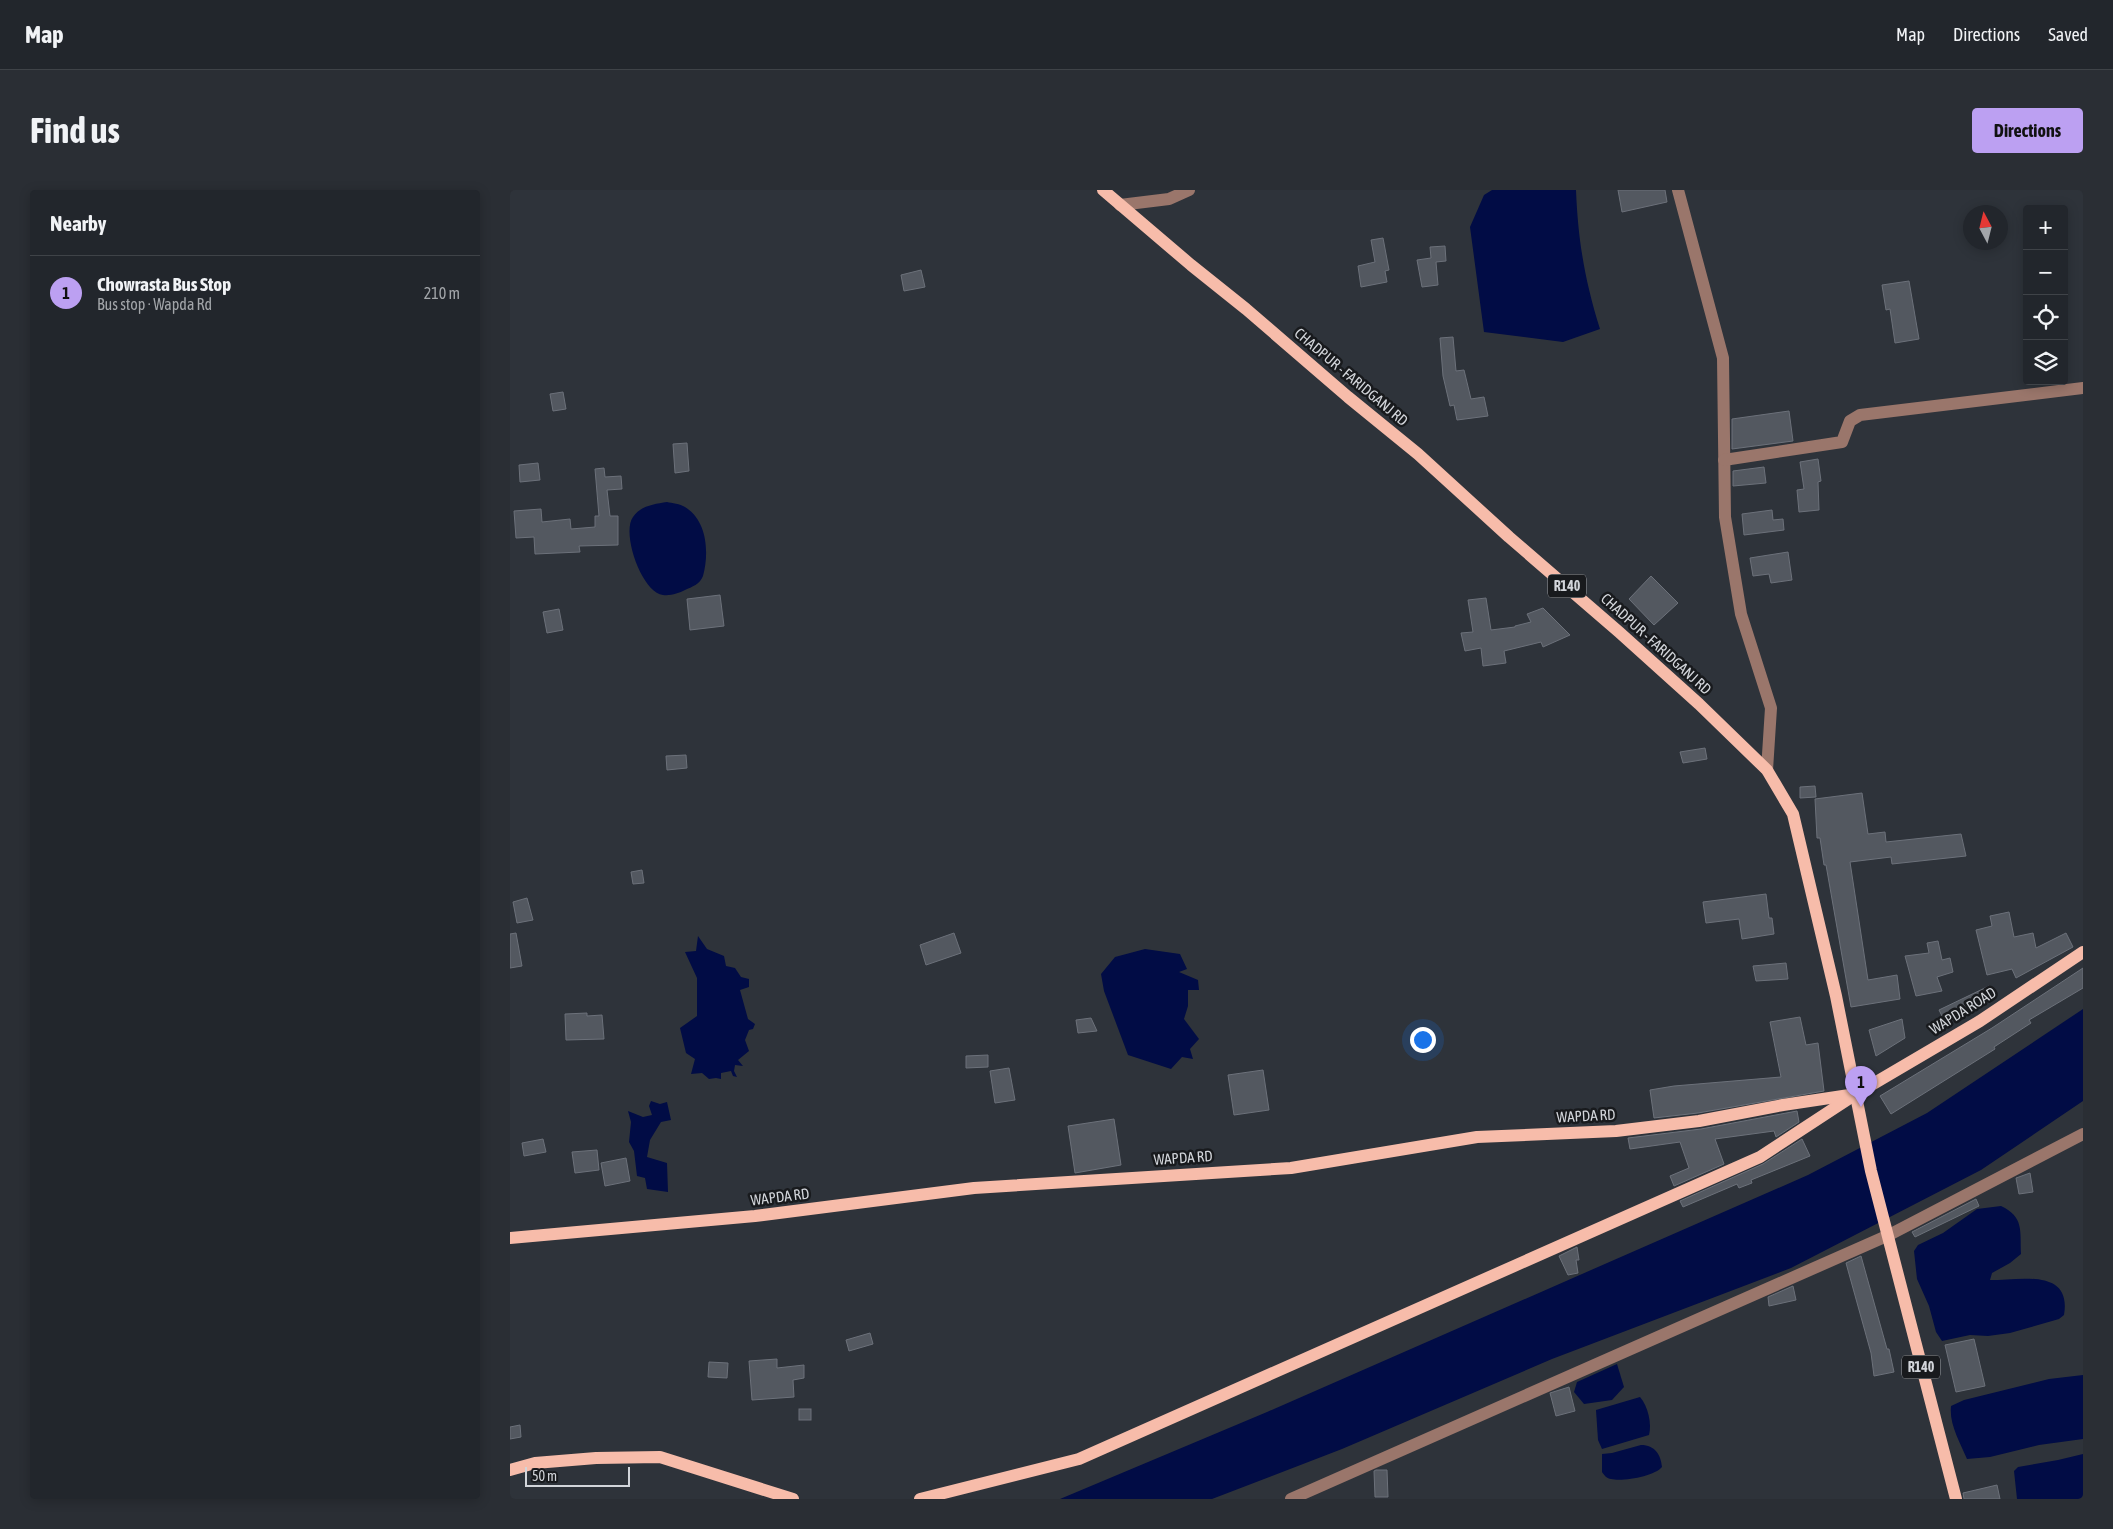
<!DOCTYPE html>
<meta charset="utf-8">
<style>
body{margin:0;font-family:"Asap Condensed",sans-serif;background:#2a2e34;color:#f1f3f6}
.controls{position:absolute;right:15px;top:15px;display:grid;overflow:hidden;border-radius:5px;box-shadow:0 2px 12px #0003}
.controls button{width:45px;height:45px;display:grid;place-items:center;padding:0;border:0;border-bottom:1px solid #3f4348;background:#22262c;color:#f1f3f6;font:25px sans-serif}
.compass{position:absolute;left:1453px;top:15px;width:45px;height:45px;border-radius:50%;background:#22262c;box-shadow:0 2px 12px #0003;rotate:353deg}
.scale{position:absolute;left:15px;bottom:12px;width:105px;box-sizing:border-box;padding-left:5px;border:2px solid #d2d5da;border-top:0;font-size:14px;line-height:18px;white-space:nowrap;color:#d2d5da;-webkit-text-stroke:4px #181a1d;paint-order:stroke}
.you{position:absolute;left:912px;top:849px;width:18px;height:18px;margin:-12px;border:4px solid #fff;border-radius:50%;background:#1a73e8;box-shadow:0 0 0 8px #1a73e833}
.badge{display:grid;place-items:center;width:32px;height:32px;border-radius:50%;background:#bca0f2;color:#111;font-size:16px;font-weight:700}
.pin{position:absolute;translate:-50% -41px;filter:drop-shadow(0 1px 2px #0008)}
.pin::after{content:'';position:absolute;top:26px;width:18px;height:15px;background:inherit;clip-path:polygon(0 0,100% 0,50% 100%)}
.list{margin:0;padding:0;list-style:none}
h2{display:flex;justify-content:space-between;align-items:center;height:65px;margin:0;padding:0 20px;font-size:21px}
h2 small{font-size:16px;font-weight:400;color:#a2a5a9}
.list li{display:grid;grid-template-columns:32px 1fr auto;gap:15px;align-items:center;box-sizing:border-box;height:75px;padding:0 20px;border-top:1px solid #3f4348}
.list b{display:block;font-size:19px;white-space:nowrap}
.list p{margin:0;font-size:16px;white-space:nowrap;color:#a2a5a9}
.list em{font-size:16px;font-style:normal;color:#a2a5a9}
.icon{flex:none;width:28px;height:28px;fill:none;stroke:currentColor;stroke-width:2;stroke-linecap:round;stroke-linejoin:round}
.map{position:relative;flex:none;width:1573px;height:1309px;overflow:hidden;border-radius:5px}
header{display:flex;align-items:center;gap:30px;box-sizing:border-box;height:70px;padding:0 25px;background:#22262c;border-bottom:1px solid #3f4348}
header strong{font-size:24px}
nav{display:flex;gap:28px;margin-inline-start:auto;font-size:18px}
.intro{display:flex;align-items:center;justify-content:space-between;box-sizing:border-box;height:120px;padding:0 30px}
h1{margin:0;font-size:35px}
.button{padding:12px 22px;border-radius:5px;background:#bca0f2;color:#111;font-size:18px;font-weight:700}
main{display:flex;gap:30px;padding:0 30px}
aside{flex:1;background:#22262c;border-radius:5px;box-shadow:0 2px 12px #0003}
.map>svg:first-child{display:block}
.water{fill:#010c45}
.building{fill:#535860;stroke:#6c717a}
.lines{fill:none;stroke-linecap:round;stroke-linejoin:round}
.minor{stroke:#9a766b;stroke-width:12}
.major{stroke:#f7bcaa;stroke-width:12}
.labels{text-anchor:middle;stroke-width:5;stroke-linejoin:round;paint-order:stroke}
.shield{fill:#181a1d;stroke:#9a9da1;stroke-width:1}
.shield-label{font-size:14px;font-weight:bold;fill:#d2d5da}
.street-label{font-size:15px;fill:#d2d5da;stroke:#181a1d}
</style>
<header>
<strong>Map</strong>
<nav><a>Map</a><a>Directions</a><a>Saved</a></nav>
</header>
<div class="intro"><h1>Find us</h1><a class="button">Directions</a></div>
<main>
<aside>
<h2>Nearby<small></small></h2>
<ul class="list">
<li><span class="badge">1</span><div><b>Chowrasta Bus Stop</b><p>Bus stop · Wapda Rd</p></div><em>210 m</em></li>
</ul>
</aside>
<div class="map">
<svg width="1573" height="1309" viewBox="0 0 1573 1309">
<rect width="100%" height="100%" fill="#2e333a"/>
<g class="water">
<path d="M982,0H1066C1068,51 1075,91 1090,139L1053,152L974,142L960,37L974,5Z"/>
<path d="M157,312C162,313 170,314 175,317C198,331 199,364 193,386C190,394 182,397 175,400C169,403 161,406 153,405C132,403 111,343 123,327C130,316 144,314 157,312Z"/>
<polygon points="188,746 197,759 214,766 216,776 225,778 231,787 239,789 239,797 230,800 238,829 245,834 243,839 239,840 235,850 239,861 228,870 233,876 225,875 224,881 227,887 223,886 221,881 211,883 211,889 206,888 199,889 192,883 181,884 185,869 176,863 170,838 187,826 187,788 175,762 186,761"/>
<polygon points="635,759 670,764 677,779 669,782 688,790 689,800 678,800 678,816 674,829 689,849 680,859 683,869 672,867 661,879 618,865 594,801 591,784 605,767"/>
<polygon points="1573,819 1573,911 1471,980 1281,1078 1042,1169 832,1259 702,1309 550,1309 757,1222 1298,985 1417,923"/>
<polygon points="141,911 150,914 157,912 161,930 151,932 140,950 137,967 157,973 158,1002 137,999 135,988 127,986 124,961 119,952 121,932 118,921 133,927 142,925 139,916"/>
<path d="M1491,1016C1514,1027 1510,1040 1511,1064L1500,1073L1482,1083L1480,1090C1510,1090 1562,1078 1554,1125L1549,1129L1500,1143L1478,1146L1460,1145L1432,1151L1426,1142L1419,1116L1407,1089L1404,1061L1408,1055L1433,1043L1467,1019Z"/>
<polygon points="1107,1174 1114,1197 1102,1210 1074,1214 1064,1202 1067,1192"/>
<path d="M1573,1185V1249L1529,1255L1480,1267L1457,1269C1450,1252 1439,1234 1441,1216L1454,1210L1539,1189Z"/>
<path d="M1130,1207C1138,1216 1142,1234 1139,1245L1092,1259L1088,1250L1086,1220Z"/>
<path d="M1131,1255C1145,1255 1151,1265 1152,1277C1145,1286 1113,1292 1101,1289C1097,1289 1094,1285 1092,1282V1264L1102,1263Z"/>
<polygon points="1573,1264 1573,1309 1507,1309 1504,1281 1508,1277 1548,1270"/>
</g>
<g class="building">
<polygon points="1108,0 1155,0 1157,12 1112,22"/>
<polygon points="873,48 879,80 875,81 877,92 851,97 848,76 865,72 861,50"/>
<polygon points="935,56 936,71 926,72 928,95 912,97 907,70 921,68 920,57"/>
<polygon points="411,80 415,97 394,101 391,85"/>
<polygon points="1399,91 1409,149 1385,153 1380,119 1376,120 1372,95"/>
<polygon points="943,147 946,181 954,180 961,209 974,207 978,226 947,230 944,215 940,216 933,186 930,148"/>
<polygon points="53,202 56,219 43,221 40,204"/>
<polygon points="1279,221 1283,251 1222,259 1222,229"/>
<polygon points="177,253 179,281 165,283 163,254"/>
<polygon points="1308,269 1311,291 1308,292 1309,320 1289,322 1287,300 1294,299 1290,272"/>
<polygon points="28,273 30,290 10,292 9,275"/>
<polygon points="1254,277 1256,293 1223,296 1223,281"/>
<polygon points="94,278 95,287 111,286 112,299 97,300 100,326 108,326 108,355 69,356 70,362 25,364 24,347 6,348 4,321 31,319 32,332 60,329 61,339 85,337 85,326 89,326 85,279"/>
<polygon points="1262,320 1263,330 1273,329 1274,340 1234,345 1232,324"/>
<polygon points="1278,362 1282,390 1261,393 1259,384 1243,386 1240,368"/>
<polygon points="1141,386 1168,413 1144,435 1119,409"/>
<polygon points="210,405 214,436 180,440 177,409"/>
<polygon points="976,408 981,440 1005,437 1005,436 1021,432 1017,424 1033,418 1060,445 1033,457 1031,452 994,461 996,473 973,476 971,458 955,461 951,443 963,442 958,410"/>
<polygon points="49,419 53,440 37,443 33,422"/>
<polygon points="1195,558 1197,569 1173,573 1170,562"/>
<polygon points="176,565 177,578 157,580 156,566"/>
<polygon points="1305,596 1306,607 1290,608 1290,597"/>
<polygon points="1352,603 1358,644 1375,642 1376,652 1451,644 1456,666 1382,674 1381,667 1340,672 1358,790 1387,785 1390,809 1341,817 1316,675 1314,675 1310,648 1307,648 1305,609"/>
<polygon points="132,680 134,693 123,694 121,682"/>
<polygon points="1256,704 1259,728 1262,728 1264,744 1232,749 1229,729 1196,733 1193,712"/>
<polygon points="17,708 23,730 7,733 3,712"/>
<polygon points="1499,722 1504,747 1523,743 1526,758 1556,743 1563,757 1506,788 1502,779 1477,785 1466,740 1482,736 1480,726"/>
<polygon points="6,743 12,776 0,778 0,744"/>
<polygon points="444,743 451,763 416,775 410,755"/>
<polygon points="1428,751 1432,770 1440,768 1443,782 1427,787 1432,801 1406,806 1395,766 1419,763 1417,753"/>
<polygon points="1276,773 1278,789 1246,791 1243,776"/>
<polygon points="1573,778 1573,798 1519,830 1521,833 1484,857 1485,859 1381,924 1370,906 1482,838"/>
<polygon points="1479,796 1485,808 1436,834 1429,820"/>
<polygon points="77,823 77,826 92,825 94,849 56,850 55,824"/>
<polygon points="1290,827 1296,855 1308,853 1314,901 1188,923 1144,928 1140,900 1164,896 1271,887 1260,832"/>
<polygon points="581,828 587,841 568,843 566,830"/>
<polygon points="1392,829 1395,848 1366,866 1359,840"/>
<polygon points="478,865 478,877 456,878 456,866"/>
<polygon points="499,878 505,910 485,913 480,881"/>
<polygon points="753,880 759,920 724,925 718,885"/>
<polygon points="1287,921 1289,932 1266,947 1264,941 1205,949 1214,974 1164,996 1160,986 1179,978 1170,952 1120,959 1118,948 1191,939"/>
<polygon points="604,929 611,975 565,983 558,936"/>
<polygon points="33,949 36,962 14,966 12,953"/>
<polygon points="1292,949 1300,966 1241,990 1242,993 1229,998 1227,994 1173,1017 1170,1011 1253,974"/>
<polygon points="87,960 89,980 65,983 62,962"/>
<polygon points="116,968 120,991 95,996 91,973"/>
<polygon points="1520,983 1523,1002 1509,1004 1506,988"/>
<polygon points="1466,1009 1469,1016 1405,1047 1402,1042"/>
<polygon points="1067,1057 1069,1070 1066,1070 1068,1083 1058,1085 1049,1066"/>
<polygon points="1351,1066 1377,1159 1379,1159 1384,1182 1364,1186 1361,1163 1336,1073"/>
<polygon points="1283,1096 1286,1110 1259,1116 1258,1107"/>
<polygon points="360,1143 363,1154 339,1161 336,1150"/>
<polygon points="1464,1149 1475,1196 1446,1202 1435,1155"/>
<polygon points="267,1169 267,1178 294,1175 294,1188 283,1190 284,1207 242,1210 239,1171"/>
<polygon points="199,1172 218,1173 217,1188 198,1187"/>
<polygon points="1059,1197 1065,1221 1046,1226 1040,1203"/>
<rect x="289" y="1219" width="12" height="11"/>
<polygon points="10,1235 11,1247 0,1249 0,1237"/>
<polygon points="866,1280 877,1280 878,1307 865,1307 864,1281"/>
<polygon points="1487,1295 1490,1309 1454,1309 1453,1303"/>
</g>
<g class="lines">
<g class="minor">
<polyline points="1168,0 1213,168 1215,327 1231,424 1261,518 1257,580"/>
<polyline points="610,15 659,9 679,0"/>
<polyline points="1214,270 1332,252 1340,231 1350,225 1573,198"/>
<polyline points="781,1309 1379,1045 1573,944"/>
</g>
<g class="major">
<polyline points="593,0 681,75 736,119 838,207 908,264 999,347 1109,442 1189,514 1257,580 1283,624 1326,806 1361,981 1446,1309"/>
<polyline points="0,1048 245,1026 464,998 781,978 967,947 1106,941 1189,931 1273,915 1346,904"/>
<polyline points="0,1280 25,1273 86,1268 150,1267 283,1309"/>
<polyline points="410,1309 569,1269 1250,967 1346,904 1470,831 1573,762"/>
</g>
</g>
<g class="labels">
<g class="shield">
<rect x="1038" y="384.5" width="38" height="23" rx="4"/>
<rect x="1392" y="1165.5" width="38" height="23" rx="4"/>
</g>
<g class="shield-label">
<text x="1057" y="401">R140</text>
<text x="1411" y="1182">R140</text>
</g>
<g class="street-label">
<text transform="translate(841 187) rotate(40)" y="5">CHADPUR - FARIDGANJ RD</text>
<text transform="translate(1146 454) rotate(42)" y="5">CHADPUR - FARIDGANJ RD</text>
<text transform="translate(1453 821) rotate(-32)" y="5">WAPDA ROAD</text>
<text transform="translate(1076 926) rotate(-3)" y="5">WAPDA RD</text>
<text transform="translate(673 968) rotate(-4)" y="5">WAPDA RD</text>
<text transform="translate(270 1007) rotate(-7)" y="5">WAPDA RD</text>
</g>
</g>
</svg>
<div class="controls">
<button>+</button>
<button>−</button>
<button><svg class="icon" aria-label="locate" viewBox="0 0 24 24"><circle cx="12" cy="12" r="6"/><path d="M12 2v4M12 18v4M2 12h4M18 12h4"/></svg></button>
<button><svg class="icon" aria-label="layers" viewBox="0 0 24 24"><path d="M12 4l9 5-9 5-9-5zM3 14l9 5 9-5"/></svg></button>
</div>
<svg class="compass" viewBox="-18 -18 36 36"><path d="M0-13l5 13h-10z" fill="#e53935"/><path d="M0 13l5-13h-10z" fill="#a2a5a9"/></svg>
<div class="scale">50 m</div>
<div class="you"></div>
<div class="pin badge" style="left:1351px;top:917px">1</div>
</div>
</main>
